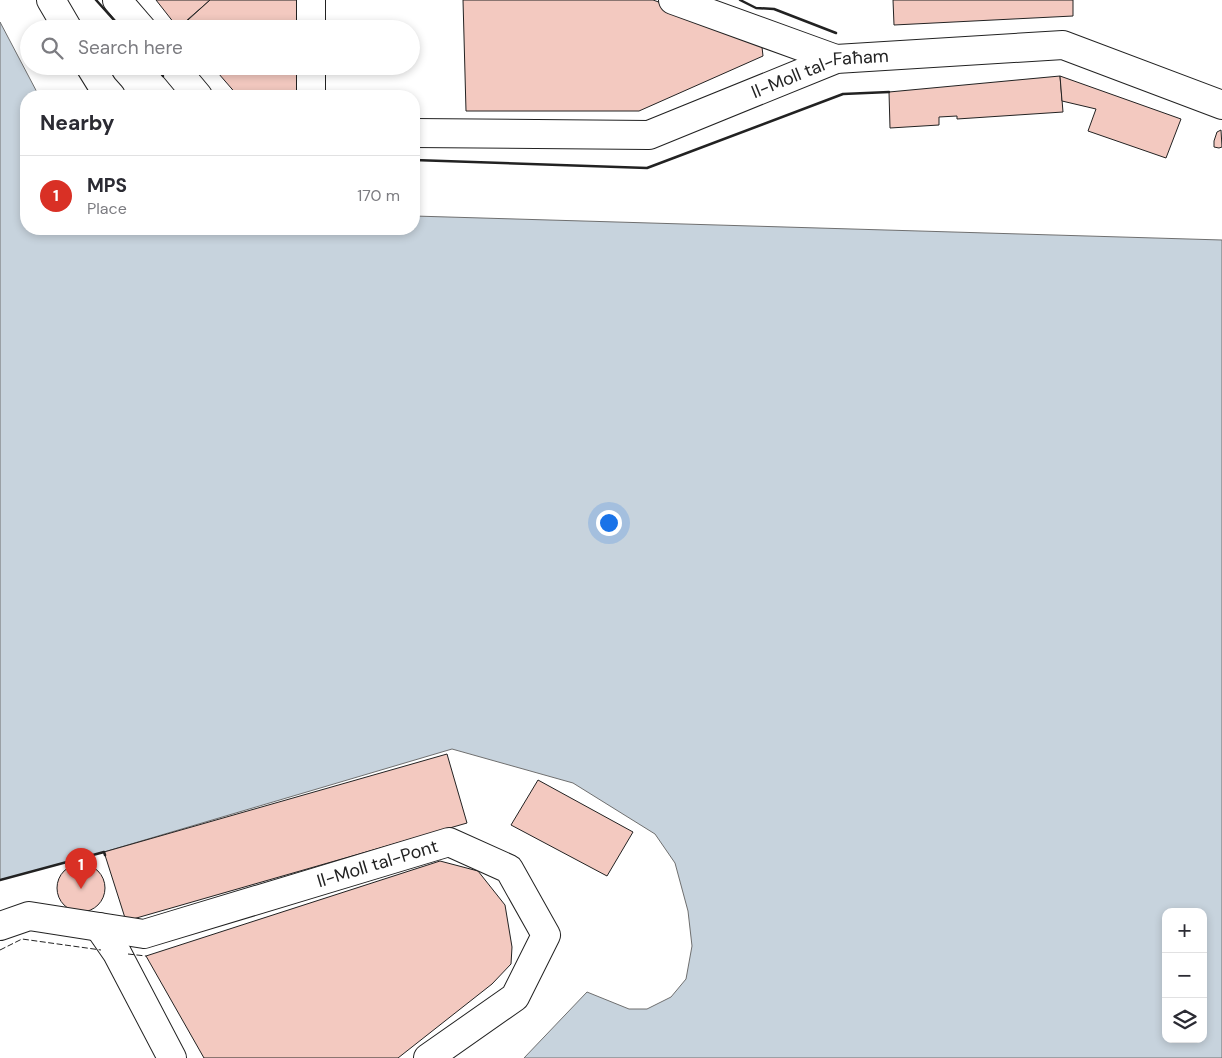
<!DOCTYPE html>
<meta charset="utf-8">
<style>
body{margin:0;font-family:"DM Sans",sans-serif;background:#f2f2f3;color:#2b2b33}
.controls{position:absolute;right:15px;bottom:15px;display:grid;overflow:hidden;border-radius:10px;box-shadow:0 2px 8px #0003}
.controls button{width:45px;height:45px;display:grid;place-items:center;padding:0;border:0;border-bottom:1px solid #e1e1e2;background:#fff;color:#2b2b33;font:25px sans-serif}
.you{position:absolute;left:608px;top:522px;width:18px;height:18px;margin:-12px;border:4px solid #fff;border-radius:50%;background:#1a73e8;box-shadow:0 0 0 8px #1a73e833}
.badge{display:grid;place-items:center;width:32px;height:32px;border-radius:50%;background:#d93025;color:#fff;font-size:16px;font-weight:700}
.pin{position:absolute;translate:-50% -41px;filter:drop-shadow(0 1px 2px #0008)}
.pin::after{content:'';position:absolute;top:26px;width:18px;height:15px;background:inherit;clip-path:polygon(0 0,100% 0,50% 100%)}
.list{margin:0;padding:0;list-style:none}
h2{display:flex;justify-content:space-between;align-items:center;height:65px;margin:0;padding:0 20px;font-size:21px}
h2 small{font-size:16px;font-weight:400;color:#7c7c81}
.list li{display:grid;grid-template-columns:32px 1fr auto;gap:15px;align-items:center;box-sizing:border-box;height:80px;padding:0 20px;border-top:1px solid #e1e1e2}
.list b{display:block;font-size:19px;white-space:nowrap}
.list p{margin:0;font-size:16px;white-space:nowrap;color:#7c7c81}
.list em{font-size:16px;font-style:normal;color:#7c7c81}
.icon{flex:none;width:28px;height:28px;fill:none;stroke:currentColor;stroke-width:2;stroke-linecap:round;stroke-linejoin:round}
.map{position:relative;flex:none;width:1222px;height:1058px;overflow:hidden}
.search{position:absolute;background:#fff;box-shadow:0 2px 8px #0003;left:20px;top:20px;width:400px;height:55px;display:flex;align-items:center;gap:12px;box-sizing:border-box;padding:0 18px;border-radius:28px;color:#7c7c81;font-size:19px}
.panel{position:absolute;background:#fff;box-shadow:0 2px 8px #0003;left:20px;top:90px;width:400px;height:145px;border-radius:20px}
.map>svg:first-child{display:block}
.water{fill:#c7d3dd;stroke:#6f6f6f;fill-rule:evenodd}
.building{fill:#f3c9c0;stroke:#222}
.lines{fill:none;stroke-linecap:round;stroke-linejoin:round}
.minor-casing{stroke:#222;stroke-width:30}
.minor{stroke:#fff;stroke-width:28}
.fence{stroke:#222;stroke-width:1;stroke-dasharray:6 2.5;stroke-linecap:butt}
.wall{stroke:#222;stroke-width:2.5}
.labels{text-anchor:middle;stroke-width:4;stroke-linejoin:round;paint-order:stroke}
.street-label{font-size:18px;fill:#222;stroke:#fff}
</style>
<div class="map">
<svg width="1222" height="1058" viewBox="0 0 1222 1058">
<rect width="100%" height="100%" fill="#fff"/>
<path class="water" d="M0,22L39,96H26V229H414V216L1222,240V1058H524L587,992L629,1009H647L671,997L686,979L692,946L688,911L675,863L655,834L573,783L452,749L104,852L0,880ZM1166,912H1203V1039H1166Z"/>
<g class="building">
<polygon points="156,0 210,0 178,28"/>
<polygon points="210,0 299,0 299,29 178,29"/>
<polygon points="463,0 653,0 761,38 763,56 639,111 466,111"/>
<polygon points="893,0 1073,0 1073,16 894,25"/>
<polygon points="212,66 299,66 299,96 238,96"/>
<polygon points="1060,76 1063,112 957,119 957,116 939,117 939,125 890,128 889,92"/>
<polygon points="1060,76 1181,119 1166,158 1088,131 1096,109 1062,101"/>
<polygon points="1221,130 1222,147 1219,148 1214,147 1214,141 1217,132"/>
<polygon points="447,754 467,823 126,921 104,852"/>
<polygon points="538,780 633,832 607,876 511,825"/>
<polygon points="440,861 478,871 505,905 512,947 511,964 492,984 398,1058 204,1058 146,956"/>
<circle cx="81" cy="888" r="24"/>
</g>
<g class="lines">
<defs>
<g id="minor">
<polyline points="51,0 68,29"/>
<polyline points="117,0 142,29"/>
<polyline points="311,0 311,29"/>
<polyline points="673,0 836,59"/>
<polyline points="90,66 103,87 111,96"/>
<polyline points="173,66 198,96"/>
<polyline points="311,66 311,96"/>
<path id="s1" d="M414,133L649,135L836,59L1063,45L1222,105"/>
<path id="s2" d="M0,926L29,916L144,934L449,842L509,869L546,935L515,997L428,1058"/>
<polyline points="99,927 117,953 172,1058"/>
</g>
</defs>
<use href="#minor" class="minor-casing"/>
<use href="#minor" class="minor"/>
<g class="fence">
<polyline points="0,950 22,939 101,950"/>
<polyline points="128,954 146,956"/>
</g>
<g class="wall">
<polyline points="96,0 122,29"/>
<polyline points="740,0 756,8 774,9 836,33"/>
<polyline points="155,66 163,76"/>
<polyline points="414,160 647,168 843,94 889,92"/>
<polyline points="0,880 104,852 105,855"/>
</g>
</g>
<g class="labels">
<g class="street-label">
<text dy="6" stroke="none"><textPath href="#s1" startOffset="418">Il-Moll tal-Faħam</textPath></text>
<text dy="6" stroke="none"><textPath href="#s2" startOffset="391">Il-Moll tal-Pont</textPath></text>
</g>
</g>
</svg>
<div class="controls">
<button>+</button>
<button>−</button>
<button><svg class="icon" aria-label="layers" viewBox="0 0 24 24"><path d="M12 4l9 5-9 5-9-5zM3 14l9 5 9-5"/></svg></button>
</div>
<div class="you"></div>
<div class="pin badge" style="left:81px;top:889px">1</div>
<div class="search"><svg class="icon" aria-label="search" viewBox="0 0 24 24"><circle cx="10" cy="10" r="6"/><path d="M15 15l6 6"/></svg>Search here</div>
<section class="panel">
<h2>Nearby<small></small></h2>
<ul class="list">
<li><span class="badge">1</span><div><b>MPS</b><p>Place</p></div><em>170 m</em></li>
</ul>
</section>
</div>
